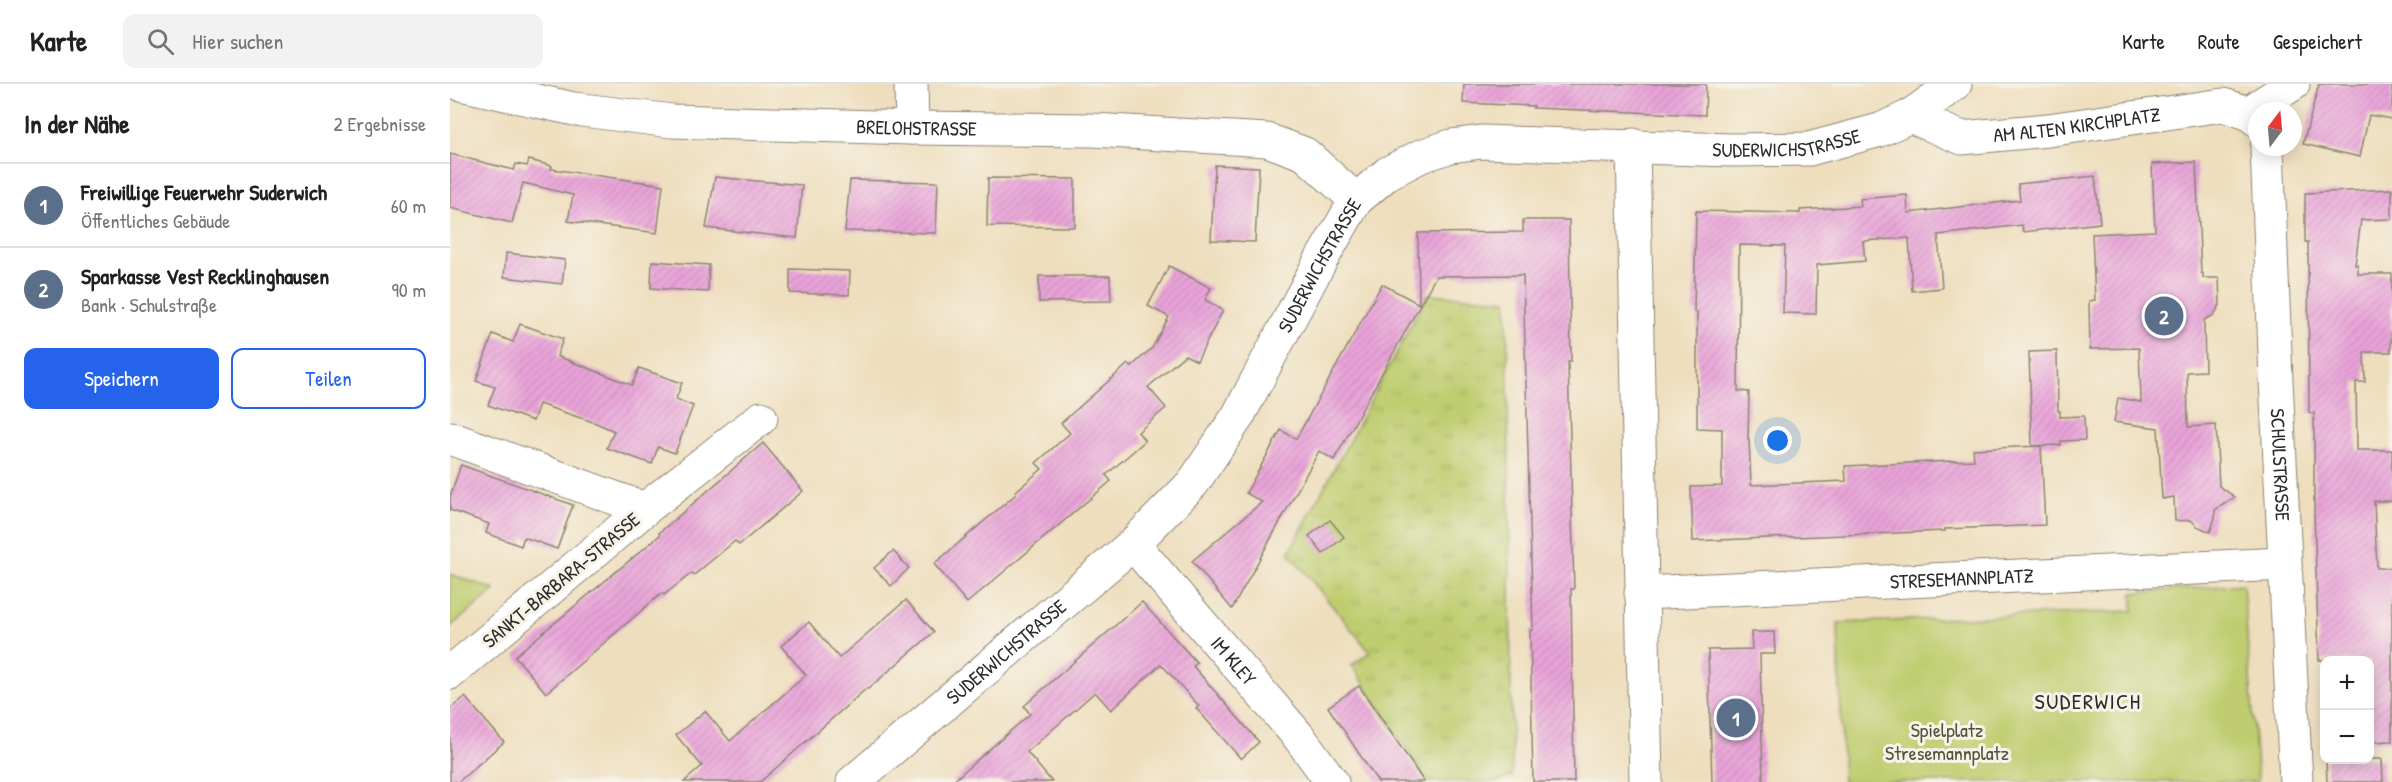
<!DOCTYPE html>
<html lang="de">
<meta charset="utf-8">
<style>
body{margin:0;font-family:"Patrick Hand",sans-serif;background:#f2f2f2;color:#202124}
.controls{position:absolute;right:18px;bottom:18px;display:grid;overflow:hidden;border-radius:12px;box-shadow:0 3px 15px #0003}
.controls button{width:54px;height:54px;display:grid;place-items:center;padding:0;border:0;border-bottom:2px solid #e0e0e0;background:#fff;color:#202124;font:30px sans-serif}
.compass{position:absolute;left:1798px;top:18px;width:54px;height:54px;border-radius:50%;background:#fff;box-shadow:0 3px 15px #0003;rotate:16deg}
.you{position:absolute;left:1328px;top:357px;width:21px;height:21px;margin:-15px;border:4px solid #fff;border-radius:50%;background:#1a73e8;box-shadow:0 0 0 9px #1a73e833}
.badge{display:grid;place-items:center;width:39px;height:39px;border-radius:50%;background:#2563eb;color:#fff;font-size:20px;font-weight:700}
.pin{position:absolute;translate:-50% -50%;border:3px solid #fff;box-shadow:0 2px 6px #0006}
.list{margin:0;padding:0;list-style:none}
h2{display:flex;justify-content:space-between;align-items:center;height:78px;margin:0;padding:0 24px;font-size:26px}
h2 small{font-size:20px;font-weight:400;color:#757577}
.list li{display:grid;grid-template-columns:39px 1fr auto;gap:18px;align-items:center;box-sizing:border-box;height:84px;padding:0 24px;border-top:2px solid #e0e0e0}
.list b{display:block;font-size:22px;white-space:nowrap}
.list p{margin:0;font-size:20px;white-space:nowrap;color:#757577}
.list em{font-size:20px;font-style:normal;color:#757577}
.actions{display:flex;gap:12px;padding:18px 24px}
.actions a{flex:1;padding:14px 0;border:2px solid #2563eb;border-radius:12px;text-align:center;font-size:21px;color:#2563eb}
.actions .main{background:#2563eb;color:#fff}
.icon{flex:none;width:33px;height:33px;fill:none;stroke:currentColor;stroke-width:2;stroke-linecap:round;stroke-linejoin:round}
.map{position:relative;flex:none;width:1942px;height:698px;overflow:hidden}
header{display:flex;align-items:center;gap:36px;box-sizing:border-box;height:84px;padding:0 30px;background:#fff;border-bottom:2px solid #e0e0e0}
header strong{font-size:28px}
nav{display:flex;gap:33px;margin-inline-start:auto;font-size:21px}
.search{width:420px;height:54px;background:#f2f2f2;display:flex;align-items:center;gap:15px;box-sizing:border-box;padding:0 21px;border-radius:12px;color:#757577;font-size:22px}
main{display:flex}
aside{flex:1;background:#fff}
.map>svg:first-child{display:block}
.grass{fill:url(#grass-tufts);stroke:#757c4d;stroke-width:1.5}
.park{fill:#bfcd6f;stroke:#757c4d;stroke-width:1.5}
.building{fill:url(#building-hatch)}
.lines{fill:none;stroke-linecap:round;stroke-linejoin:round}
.minor-casing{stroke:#8c8474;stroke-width:35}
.major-casing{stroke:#8c8474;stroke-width:35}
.minor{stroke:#fff;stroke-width:33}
.major{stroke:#fff;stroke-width:33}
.labels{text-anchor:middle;stroke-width:6;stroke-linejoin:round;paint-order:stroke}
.street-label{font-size:20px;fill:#2b2b2b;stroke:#f7f3e8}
.park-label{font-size:20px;fill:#50543c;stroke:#f7f3e8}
.quarter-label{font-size:22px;letter-spacing:1.5px;fill:#2b2b2b;stroke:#f7f3e8}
</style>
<header>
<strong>Karte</strong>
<div class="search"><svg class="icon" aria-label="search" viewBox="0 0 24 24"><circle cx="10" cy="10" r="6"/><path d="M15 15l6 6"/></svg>Hier suchen</div>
<nav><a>Karte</a><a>Route</a><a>Gespeichert</a></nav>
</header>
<main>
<aside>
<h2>In der Nähe<small>2 Ergebnisse</small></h2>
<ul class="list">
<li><span class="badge" style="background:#5c6f8a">1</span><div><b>Freiwillige Feuerwehr Suderwich</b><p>Öffentliches Gebäude</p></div><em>60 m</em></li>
<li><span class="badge" style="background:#5c6f8a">2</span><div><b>Sparkasse Vest Recklinghausen</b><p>Bank · Schulstraße</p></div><em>90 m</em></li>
</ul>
<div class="actions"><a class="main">Speichern</a><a>Teilen</a></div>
</aside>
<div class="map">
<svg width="1942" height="698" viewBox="0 0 1942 698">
<defs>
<pattern id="grass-tufts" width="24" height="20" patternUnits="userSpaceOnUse" patternTransform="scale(1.5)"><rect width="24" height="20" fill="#bfcd6f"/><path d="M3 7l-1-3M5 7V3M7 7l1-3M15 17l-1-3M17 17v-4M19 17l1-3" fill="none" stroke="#a4b060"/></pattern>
<pattern id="building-hatch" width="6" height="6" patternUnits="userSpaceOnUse" patternTransform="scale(1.5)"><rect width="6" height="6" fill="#e9a3d9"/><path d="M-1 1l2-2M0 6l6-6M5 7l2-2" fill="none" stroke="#c88cba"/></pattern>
</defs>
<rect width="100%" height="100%" fill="#f7f3e8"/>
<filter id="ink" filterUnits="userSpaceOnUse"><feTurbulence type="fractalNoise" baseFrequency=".0167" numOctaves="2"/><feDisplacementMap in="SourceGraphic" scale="12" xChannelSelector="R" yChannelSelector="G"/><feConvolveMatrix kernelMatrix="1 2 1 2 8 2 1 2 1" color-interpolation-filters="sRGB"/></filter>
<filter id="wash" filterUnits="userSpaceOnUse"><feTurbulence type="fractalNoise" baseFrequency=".008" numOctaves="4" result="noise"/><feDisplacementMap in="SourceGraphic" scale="24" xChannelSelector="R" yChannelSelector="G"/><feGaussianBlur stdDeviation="1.35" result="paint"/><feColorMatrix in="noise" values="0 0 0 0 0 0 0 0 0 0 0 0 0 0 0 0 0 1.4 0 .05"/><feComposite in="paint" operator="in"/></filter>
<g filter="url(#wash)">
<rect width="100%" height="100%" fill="#eedebd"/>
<polygon class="grass" points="978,210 1057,216 1062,692 1047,698 978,698 902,581 920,568 839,469"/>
<g class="park">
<polygon points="0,490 45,506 0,543"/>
<polygon points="1793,500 1808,698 1393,698 1388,539 1683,527 1683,509"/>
</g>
<g id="blocks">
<g class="building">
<polygon points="1014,0 1256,0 1255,31 1083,24 1084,22 1013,19"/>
<polygon points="1869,0 1942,0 1942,35 1919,31 1910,73 1853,60"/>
<polygon points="0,70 64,86 66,80 77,82 79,76 102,82 101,85 213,101 207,149 118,137 123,111 73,99 62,139 0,124"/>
<polygon points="1746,78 1751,189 1753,189 1753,194 1769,194 1770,221 1764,231 1754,236 1755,287 1737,288 1738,343 1766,341 1769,402 1785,413 1765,426 1765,434 1760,448 1747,442 1741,436 1725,437 1724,413 1712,415 1708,344 1664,338 1668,314 1691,318 1689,264 1640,265 1639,217 1645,216 1642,150 1705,147 1702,80"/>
<polygon points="765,81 809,83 805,158 761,156"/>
<polygon points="1645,92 1650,139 1573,148 1572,141 1488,151 1492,204 1462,207 1459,154 1413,157 1415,177 1367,181 1366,230 1333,229 1335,162 1289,161 1288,307 1299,308 1298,356 1299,356 1301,401 1396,397 1395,382 1524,376 1523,365 1591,362 1595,441 1495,445 1495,447 1243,457 1241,403 1272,402 1272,345 1247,344 1247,228 1244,228 1246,127 1350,129 1350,126 1411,122 1410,115 1457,111 1458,129 1570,116 1568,100"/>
<polygon points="265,93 352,101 347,154 256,144"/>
<polygon points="538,94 625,95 625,143 537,142"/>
<polygon points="400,96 488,98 486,149 395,147"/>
<polygon points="1942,105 1942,135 1911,136 1905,181 1908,181 1908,190 1942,190 1941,268 1914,268 1915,298 1906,298 1907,366 1942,366 1942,417 1924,417 1927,484 1942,484 1942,657 1920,658 1920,576 1869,576 1864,429 1864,329 1859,329 1858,158 1855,158 1855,109"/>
<polygon points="1073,136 1119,136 1121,278 1118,278 1124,505 1121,505 1124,698 1083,698 1080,546 1083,546 1073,191 986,192 884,376 869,367 782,525 742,477 812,418 796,409 831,346 846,355 932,200 969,220 968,149 1073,148"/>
<polygon points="56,169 115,176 112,200 54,193"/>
<polygon points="202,177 259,181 258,208 201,204"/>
<polygon points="719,182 761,204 755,216 773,226 747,277 735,271 698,303 716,324 688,348 695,357 656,391 661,397 517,519 484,480 566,410 565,408 592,385 586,379 620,349 611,339 678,280 681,283 702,264 719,233 698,222"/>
<polygon points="340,185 400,187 399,211 340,209"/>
<polygon points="589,192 660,192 661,217 589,218"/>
<polygon points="70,240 113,255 107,272 182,301 189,284 232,299 226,315 243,322 225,369 208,363 202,380 157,364 164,347 146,339 89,320 83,337 38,321 45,303 26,297 43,250 63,258"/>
<polygon points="1607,267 1608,327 1610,327 1610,333 1634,332 1635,356 1611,357 1611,361 1582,362 1579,268"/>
<polygon points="313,359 353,407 289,461 285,457 244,491 242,489 214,511 212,509 96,609 65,572 210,451 209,449"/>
<polygon points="11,381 123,421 107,465 74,453 71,462 36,449 39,440 0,426 0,412"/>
<polygon points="880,436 894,453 873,470 859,452"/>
<polygon points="443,467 459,484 441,502 424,484"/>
<polygon points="456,516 484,548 418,605 417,604 310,698 234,698 252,682 226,651 255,627 280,657 356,591 331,562 359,538 389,574"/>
<polygon points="692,518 747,579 743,582 809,658 791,675 746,624 749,622 711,580 661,626 645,608 577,668 602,698 502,698 580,630 574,622"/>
<polygon points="1301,548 1324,548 1325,570 1310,570 1313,698 1262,698 1258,566 1302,565"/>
<polygon points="909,602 946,656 974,698 928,698 878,623"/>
<polygon points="15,613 54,658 8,698 0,698 0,625"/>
<polygon points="1876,675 1932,675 1933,698 1877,698"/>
</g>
</g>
</g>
<g filter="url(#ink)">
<use href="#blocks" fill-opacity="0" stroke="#8c8474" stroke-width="1.5"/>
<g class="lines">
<defs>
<g id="minor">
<path id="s1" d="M10,0L124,25L222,37L462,44L642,46L817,56L855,70L906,116"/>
<polyline points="461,0 462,44"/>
<polyline points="1798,29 1843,0"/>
<path id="s2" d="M1460,32L1512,54L1598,46L1773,21L1798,29L1807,36"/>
<polyline points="1183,61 1196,698"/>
<path id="s3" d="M1817,63L1826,296L1846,698"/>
<polyline points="0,354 195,425 0,589"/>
<polyline points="195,425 311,334"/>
<path id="s4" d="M683,460L849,653L882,698"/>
<path id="s5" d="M1191,509L1834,480"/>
</g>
<g id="major">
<path id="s6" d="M403,698L683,460L743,399L788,332L871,176L906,116L938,89L971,72L1001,62L1031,58L1282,66L1359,65L1430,46L1460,32L1505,0"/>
</g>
</defs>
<use href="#minor" class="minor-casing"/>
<use href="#major" class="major-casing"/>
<use href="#minor" class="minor"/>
<use href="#major" class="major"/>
</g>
</g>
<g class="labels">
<g class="street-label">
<text dy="7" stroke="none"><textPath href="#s2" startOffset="172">AM ALTEN KIRCHPLATZ</textPath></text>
<text dy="7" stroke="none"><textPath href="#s1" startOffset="460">BRELOHSTRASSE</textPath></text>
<text dy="7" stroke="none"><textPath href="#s6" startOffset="1227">SUDERWICHSTRASSE</textPath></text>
<text dy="7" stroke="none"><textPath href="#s6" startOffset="705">SUDERWICHSTRASSE</textPath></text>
<text dy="7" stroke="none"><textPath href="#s3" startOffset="318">SCHULSTRASSE</textPath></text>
<text transform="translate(111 496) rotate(-40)" y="7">SANKT-BARBARA-STRASSE</text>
<text dy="7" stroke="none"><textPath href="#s5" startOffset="321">STRESEMANNPLATZ</textPath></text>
<text dy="7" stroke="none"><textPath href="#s6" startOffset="201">SUDERWICHSTRASSE</textPath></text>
<text dy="7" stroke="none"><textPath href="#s4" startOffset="154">IM KLEY</textPath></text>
</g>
<g class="park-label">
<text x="1497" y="653">Spielplatz<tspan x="1497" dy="23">Stresemannplatz</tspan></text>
</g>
<g class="quarter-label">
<text x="1638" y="625">SUDERWICH</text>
</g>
</g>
</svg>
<div class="controls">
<button>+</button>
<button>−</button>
</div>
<svg class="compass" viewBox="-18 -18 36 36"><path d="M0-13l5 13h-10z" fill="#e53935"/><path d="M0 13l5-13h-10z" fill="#757577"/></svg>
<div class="you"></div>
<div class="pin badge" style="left:1286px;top:634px;background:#5c6f8a">1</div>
<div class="pin badge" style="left:1714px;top:232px;background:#5c6f8a">2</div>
</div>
</main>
